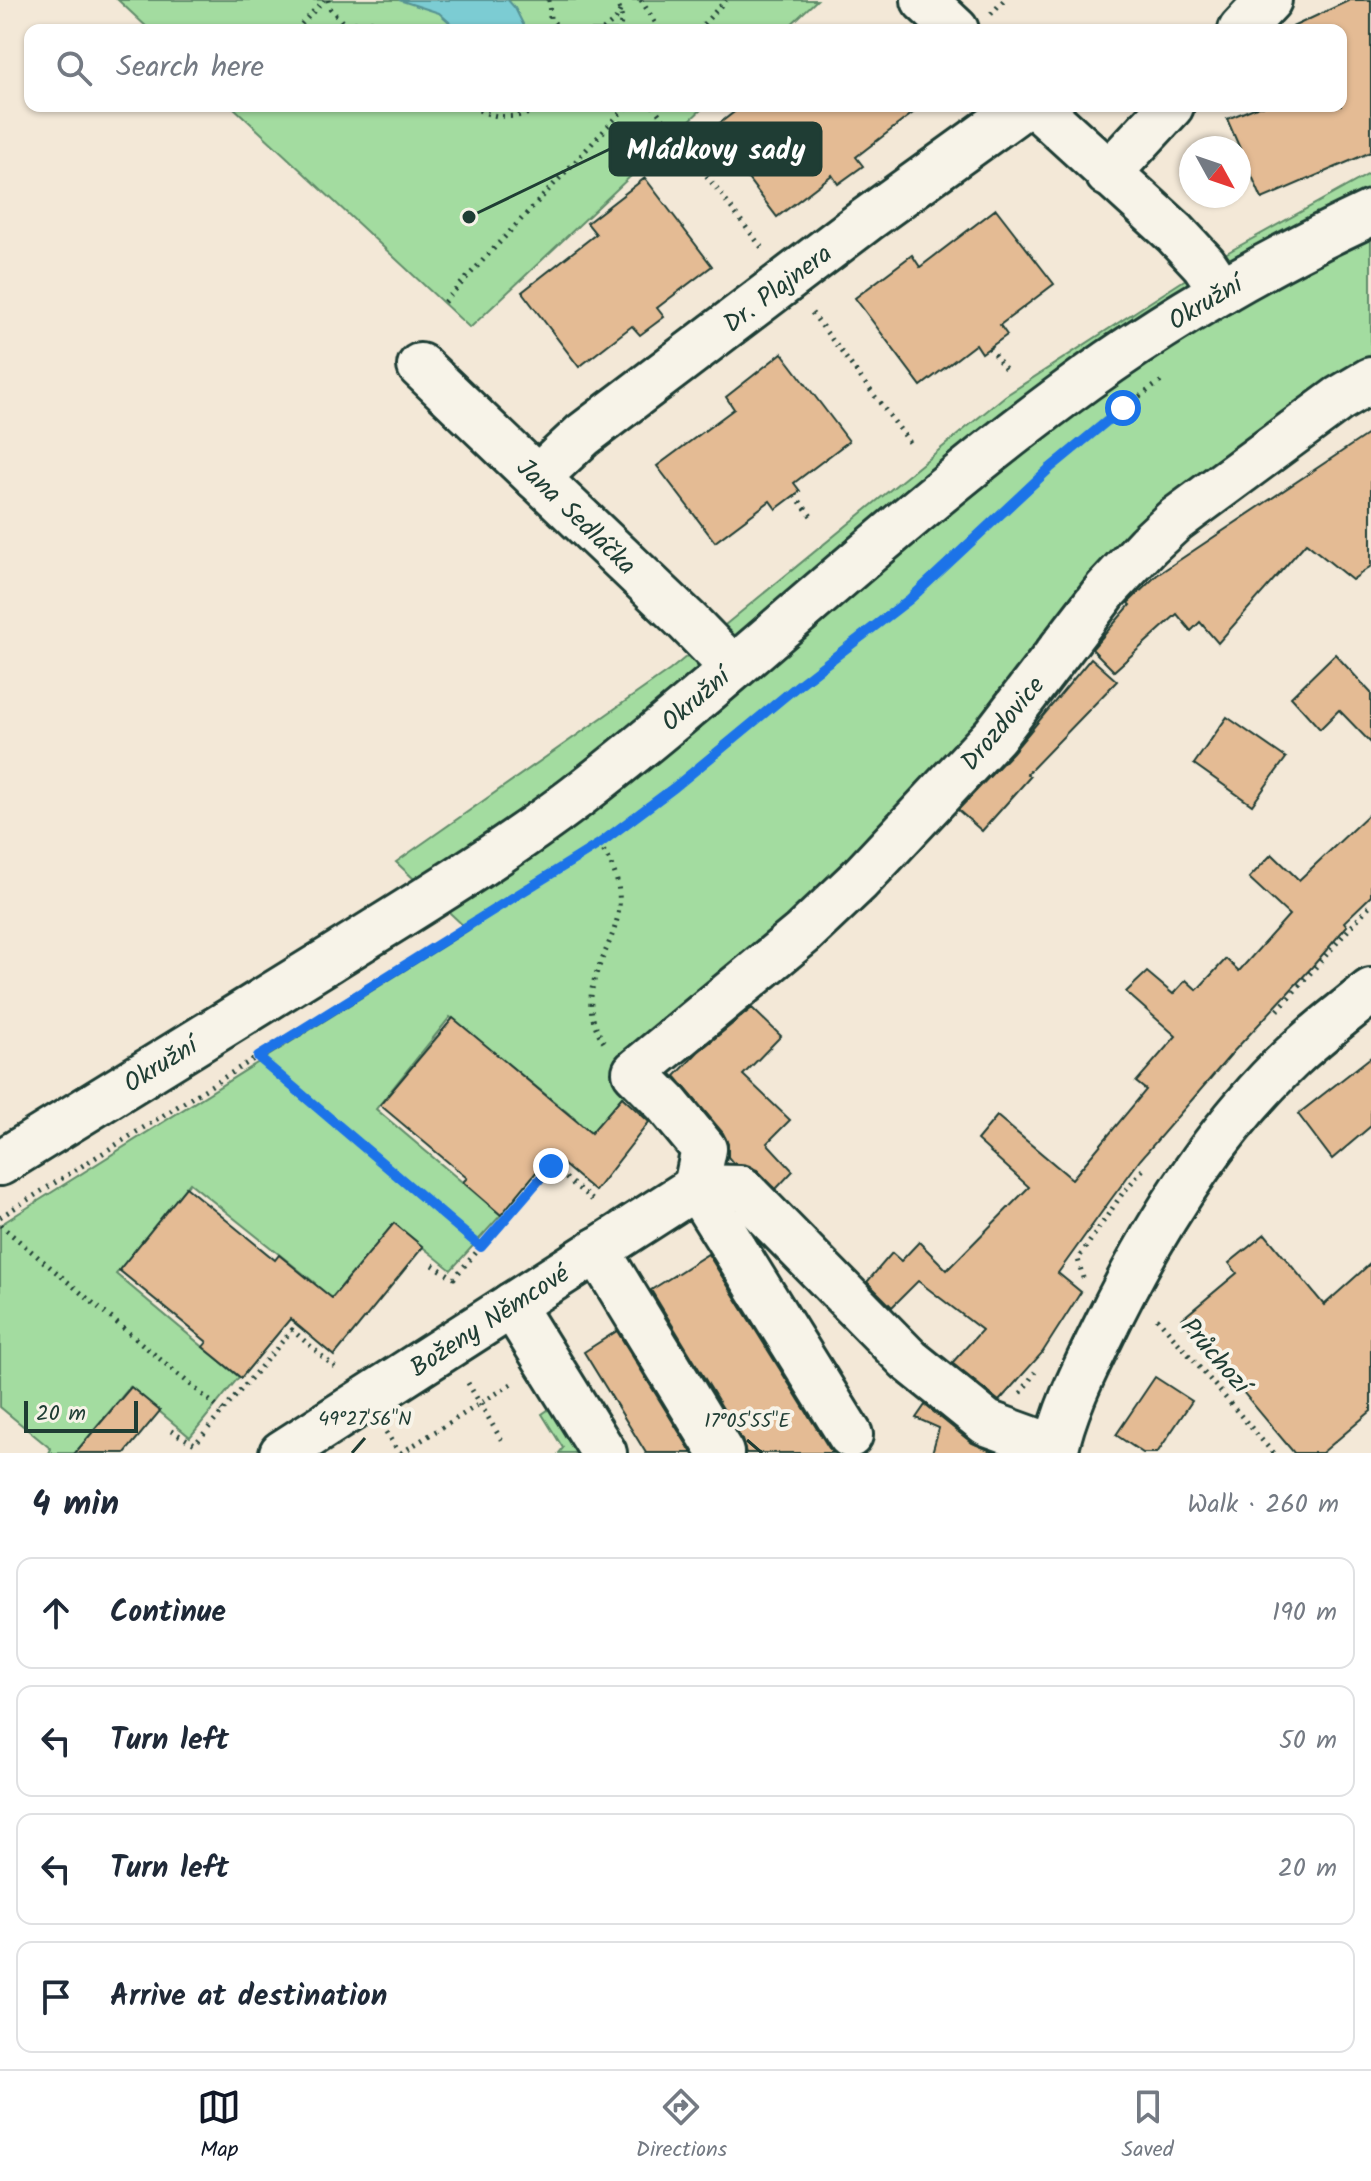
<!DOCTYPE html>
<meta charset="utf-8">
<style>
body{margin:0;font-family:Kalam,sans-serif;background:#f2f2f3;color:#1f2937}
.compass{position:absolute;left:1179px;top:136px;width:72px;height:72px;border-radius:50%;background:#fff;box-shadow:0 2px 6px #0004;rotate:130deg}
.scale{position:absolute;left:24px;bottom:20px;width:114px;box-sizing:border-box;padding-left:8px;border:4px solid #1f3d34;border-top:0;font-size:22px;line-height:28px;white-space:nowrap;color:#1f3d34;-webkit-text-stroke:6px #f7f3e8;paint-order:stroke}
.stop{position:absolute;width:24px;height:24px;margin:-18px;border:6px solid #1a73e8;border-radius:50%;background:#fff}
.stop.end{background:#1a73e8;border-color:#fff;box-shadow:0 2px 8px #0008}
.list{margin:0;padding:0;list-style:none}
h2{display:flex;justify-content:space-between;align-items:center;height:104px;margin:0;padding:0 32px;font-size:34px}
h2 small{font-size:26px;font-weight:400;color:#747a83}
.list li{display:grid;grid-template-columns:52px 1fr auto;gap:24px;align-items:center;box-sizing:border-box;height:112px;margin:0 16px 16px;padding:0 16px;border:2px solid #e0e1e3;border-radius:16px}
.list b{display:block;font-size:30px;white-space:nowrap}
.list em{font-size:26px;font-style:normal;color:#747a83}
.icon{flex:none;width:44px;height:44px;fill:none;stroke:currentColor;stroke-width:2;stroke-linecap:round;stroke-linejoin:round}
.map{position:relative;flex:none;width:1371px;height:1453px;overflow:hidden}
.search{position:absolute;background:#fff;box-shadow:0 2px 6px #0004;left:24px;right:24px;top:24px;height:88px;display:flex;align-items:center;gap:20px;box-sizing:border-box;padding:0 28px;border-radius:16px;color:#747a83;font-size:30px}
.sheet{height:616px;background:#fff}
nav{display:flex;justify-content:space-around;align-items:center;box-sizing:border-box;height:112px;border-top:2px solid #e0e1e3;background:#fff;font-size:22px;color:#747a83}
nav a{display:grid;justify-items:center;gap:4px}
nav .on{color:#111827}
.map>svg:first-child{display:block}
.green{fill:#a3dca0;stroke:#618c6a;stroke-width:2}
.water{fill:#7bccd3;stroke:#569393;stroke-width:2}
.building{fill:#e4bb94;stroke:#1f3d34;stroke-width:2}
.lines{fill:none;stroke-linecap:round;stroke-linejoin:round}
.minor-casing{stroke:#1f3d34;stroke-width:50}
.path{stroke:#1f3d34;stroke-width:5;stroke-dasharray:2 6;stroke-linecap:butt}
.minor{stroke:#f7f3e8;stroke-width:44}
.route{stroke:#1a73e8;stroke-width:10}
.ticks{fill:none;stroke:#1f3d34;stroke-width:3}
.labels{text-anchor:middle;stroke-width:8;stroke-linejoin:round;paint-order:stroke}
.street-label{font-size:26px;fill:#1f3d34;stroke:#f7f3e8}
.ticks-label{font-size:20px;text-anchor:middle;fill:#1f3d34;stroke:#f7f3e8;stroke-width:8;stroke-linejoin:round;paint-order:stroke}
.leader{fill:none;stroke:#1f3d34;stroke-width:3}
.callout-dot{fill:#1f3d34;stroke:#f7f3e8;stroke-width:3}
.callout{fill:#1f3d34;stroke:#1f3d34;stroke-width:3}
.callout-label{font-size:28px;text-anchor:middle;font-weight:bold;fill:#fff}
</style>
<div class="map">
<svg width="1371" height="1453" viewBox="0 0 1371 1453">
<rect width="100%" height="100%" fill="#f3e8d7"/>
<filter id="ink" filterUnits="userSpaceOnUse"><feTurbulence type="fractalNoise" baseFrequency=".0125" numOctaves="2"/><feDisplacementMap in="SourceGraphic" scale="16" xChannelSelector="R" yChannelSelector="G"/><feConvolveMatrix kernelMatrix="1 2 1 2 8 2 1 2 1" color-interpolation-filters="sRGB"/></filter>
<g filter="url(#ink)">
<g class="green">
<polygon points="118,0 817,0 785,30 150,30"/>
<polygon points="232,106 705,106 470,328"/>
<polygon points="1371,173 1371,362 1163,510 975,744 622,1097 590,1135 578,1121 450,1017 376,1109 501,1215 451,1270 394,1224 317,1315 303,1301 315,1283 190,1183 116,1274 239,1377 190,1437 130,1387 75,1453 49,1453 51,1449 0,1407 0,1225 468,930 396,862 670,670 1005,396 1223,255"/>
<polygon points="561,1401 593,1453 559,1453 563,1448 542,1414"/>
</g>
<polygon class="water" points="399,0 508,0 515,8 526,30 458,30 439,13"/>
<g class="building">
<polygon points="1350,0 1371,0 1371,152 1262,199 1227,119 1259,106 1341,106 1341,30 1286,30"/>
<polygon points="742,106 922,106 856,157 863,166 838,184 832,175 777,217 711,130"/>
<polygon points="645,178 712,266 657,308 664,317 640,335 632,326 579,367 522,292 596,234 587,223"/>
<polygon points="996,209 1054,284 1000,325 1007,335 982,353 976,344 921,386 855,298 912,255 920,267"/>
<polygon points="782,353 849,441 794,483 800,491 776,509 770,501 715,542 657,466 734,409 726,397"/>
<polygon points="1371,432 1371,566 1352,580 1306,543 1218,643 1200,622 1191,631 1177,614 1114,671 1092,649 1130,605 1128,603 1157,575"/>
<polygon points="1335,654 1371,693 1371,743 1339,710 1320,729 1291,697"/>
<polygon points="1091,658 1117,681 1027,774 1030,777 982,831 958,810 1013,752"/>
<polygon points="1227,717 1286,758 1252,805 1194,764"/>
<polygon points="1371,812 1371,896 1344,922 1347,926 1312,967 1234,1051 1140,1160 1109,1202 1058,1273 1081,1292 1042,1353 999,1401 952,1363 982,1330 918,1281 892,1307 867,1282 892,1253 901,1261 919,1242 947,1270 1029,1187 977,1140 997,1116 1072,1179 1146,1090 1136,1082 1176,1036 1126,992 1147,972 1173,994 1186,980 1197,990 1226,959 1239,971 1289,915 1249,878 1272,854 1299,880"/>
<polygon points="752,1008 781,1036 743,1075 790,1120 767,1143 793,1171 776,1189 757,1170 733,1163 728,1157 728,1144 723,1133 675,1076 698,1052"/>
<polygon points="453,1018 591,1133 622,1097 647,1120 649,1122 595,1191 551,1154 501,1215 463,1182 467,1178 380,1105"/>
<polygon points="1371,1057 1371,1126 1332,1159 1298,1114"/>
<polygon points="186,1187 275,1260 279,1255 332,1298 394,1223 423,1247 334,1356 290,1319 241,1378 203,1347 207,1342 119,1270"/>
<polygon points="1265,1234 1324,1305 1371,1263 1371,1411 1322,1453 1294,1453 1182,1319 1237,1273 1229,1263"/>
<polygon points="708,1254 829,1448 834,1453 746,1453 742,1440 651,1290"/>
<polygon points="617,1331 692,1453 646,1453 584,1352"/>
<polygon points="1155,1377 1192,1401 1157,1453 1143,1453 1116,1435"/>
<polygon points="131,1387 160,1411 125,1453 75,1453"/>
<polygon points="925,1405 972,1443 996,1453 932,1453 939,1428 916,1418"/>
</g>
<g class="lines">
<defs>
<g id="minor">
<polyline points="924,0 956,30"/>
<polyline points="1241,30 1269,0"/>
<polyline points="1036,106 1175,233 1204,264 1222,291"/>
<polyline points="1108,174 1171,106"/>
<polyline points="420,366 688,622 732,667"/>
<polyline points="537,478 583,435 866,220 1024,106"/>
<path d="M0,1163C110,1096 219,1027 329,960C410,909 499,856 575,798C741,670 892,522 1061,397C1157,325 1262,264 1371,213"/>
<polyline points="696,1187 740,1188 909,1360 987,1423 1056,1448"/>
<polyline points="597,1250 721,1453"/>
<polyline points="512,1305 604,1453"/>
<polyline points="850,1435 696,1187 704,1149 666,1103 635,1072 802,934 859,880 995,735 1106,590 1148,545 1175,520 1339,399 1371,380"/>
<polyline points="282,1453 696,1187"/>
<path d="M1055,1453C1063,1412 1084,1371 1102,1334C1150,1234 1210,1135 1291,1058C1316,1034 1344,1013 1371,991"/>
</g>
</defs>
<use href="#minor" class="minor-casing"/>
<g class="path">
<polyline points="328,0 330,8 344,24 371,22 408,30"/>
<polyline points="549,0 550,18 561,30"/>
<polyline points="617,0 622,19 619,30"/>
<polyline points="641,0 660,30"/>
<polyline points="991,14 1004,0"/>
<polyline points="296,30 324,0"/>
<polyline points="603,30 616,19 620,11"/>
<polyline points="698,30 726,0"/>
<path d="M472,106C496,122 523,118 547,106"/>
<polyline points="653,106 762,248"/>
<polyline points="444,302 627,106"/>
<polyline points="812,313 911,444"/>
<polyline points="989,348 1008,372"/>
<polyline points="795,495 814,520"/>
<path d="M599,844C662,933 554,968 605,1044"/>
<polyline points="1278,1010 1371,904"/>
<polyline points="258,1057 481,1247"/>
<polyline points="0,1217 599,844 675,787 801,683 910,599 1050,468 1123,408 1163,380"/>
<polyline points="0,1225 222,1411"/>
<polyline points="433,1265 454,1278 551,1166 595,1202"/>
<polyline points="1083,1278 1078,1259 1122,1194 1145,1167"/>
<polyline points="1157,1318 1273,1453"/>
<polyline points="468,1383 502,1441"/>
<polyline points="1021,1393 1035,1372"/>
<polyline points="171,1431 195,1444 292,1330 339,1371"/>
<polyline points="386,1432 399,1453"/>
<polyline points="401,1453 513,1383"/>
</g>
<use href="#minor" class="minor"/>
</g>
</g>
<g class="lines" filter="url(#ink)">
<polyline class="route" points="551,1166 481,1247 258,1057 599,844 675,787 801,683 910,599 1050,468 1123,408"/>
</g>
<path class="ticks" d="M747,1440L762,1453M352,1453L365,1438"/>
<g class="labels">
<g class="street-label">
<text transform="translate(777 288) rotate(-37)" y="9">Dr. Plajnera</text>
<text transform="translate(1205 302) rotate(-31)" y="9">Okružní</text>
<text transform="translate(577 516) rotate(44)" y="9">Jana Sedláčka</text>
<text transform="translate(695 699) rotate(-41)" y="9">Okružní</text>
<text transform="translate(1002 723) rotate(-50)" y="9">Drozdovice</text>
<text transform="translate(160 1064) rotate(-32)" y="9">Okružní</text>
<text transform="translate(489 1320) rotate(-33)" y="9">Boženy Němcové</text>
<text transform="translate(1216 1355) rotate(49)" y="9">Průchozí</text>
</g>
</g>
<g class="ticks-label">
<text x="365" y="1425">49°27'56"N</text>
<text x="747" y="1427">17°05'55"E</text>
</g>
<path class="leader" d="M469 217L610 149"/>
<circle class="callout-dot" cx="469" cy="217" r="8"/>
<rect class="callout" x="610" y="123" width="211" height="52" rx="8"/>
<g class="callout-label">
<text x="716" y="159">Mládkovy sady</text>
</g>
</svg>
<svg class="compass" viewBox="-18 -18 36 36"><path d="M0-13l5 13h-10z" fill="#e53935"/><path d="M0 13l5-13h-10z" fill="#747a83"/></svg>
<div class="scale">20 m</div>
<div class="stop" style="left:1123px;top:408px"></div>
<div class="stop end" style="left:551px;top:1166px"></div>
<div class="search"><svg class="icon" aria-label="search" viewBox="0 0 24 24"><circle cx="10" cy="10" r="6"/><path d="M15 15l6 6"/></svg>Search here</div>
</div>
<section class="sheet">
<h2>4 min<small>Walk · 260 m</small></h2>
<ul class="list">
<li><svg class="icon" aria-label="ahead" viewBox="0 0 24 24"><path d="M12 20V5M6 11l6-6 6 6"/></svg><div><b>Continue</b></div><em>190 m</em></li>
<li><svg class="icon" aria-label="left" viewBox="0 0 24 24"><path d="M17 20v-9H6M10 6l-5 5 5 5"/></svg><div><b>Turn left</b></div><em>50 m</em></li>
<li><svg class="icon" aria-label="left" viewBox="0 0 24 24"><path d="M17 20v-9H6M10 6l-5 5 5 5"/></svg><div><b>Turn left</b></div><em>20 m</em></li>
<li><svg class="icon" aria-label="arrive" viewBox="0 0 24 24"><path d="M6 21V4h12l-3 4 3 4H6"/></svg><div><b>Arrive at destination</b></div></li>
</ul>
</section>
<nav>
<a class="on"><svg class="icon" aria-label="map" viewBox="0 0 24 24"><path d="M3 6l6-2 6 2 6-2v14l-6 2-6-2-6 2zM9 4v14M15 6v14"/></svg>Map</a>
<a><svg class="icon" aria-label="directions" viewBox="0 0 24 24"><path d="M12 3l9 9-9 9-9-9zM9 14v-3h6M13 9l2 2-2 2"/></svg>Directions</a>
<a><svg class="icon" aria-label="saved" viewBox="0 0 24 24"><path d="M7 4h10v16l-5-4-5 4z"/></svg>Saved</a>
</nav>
